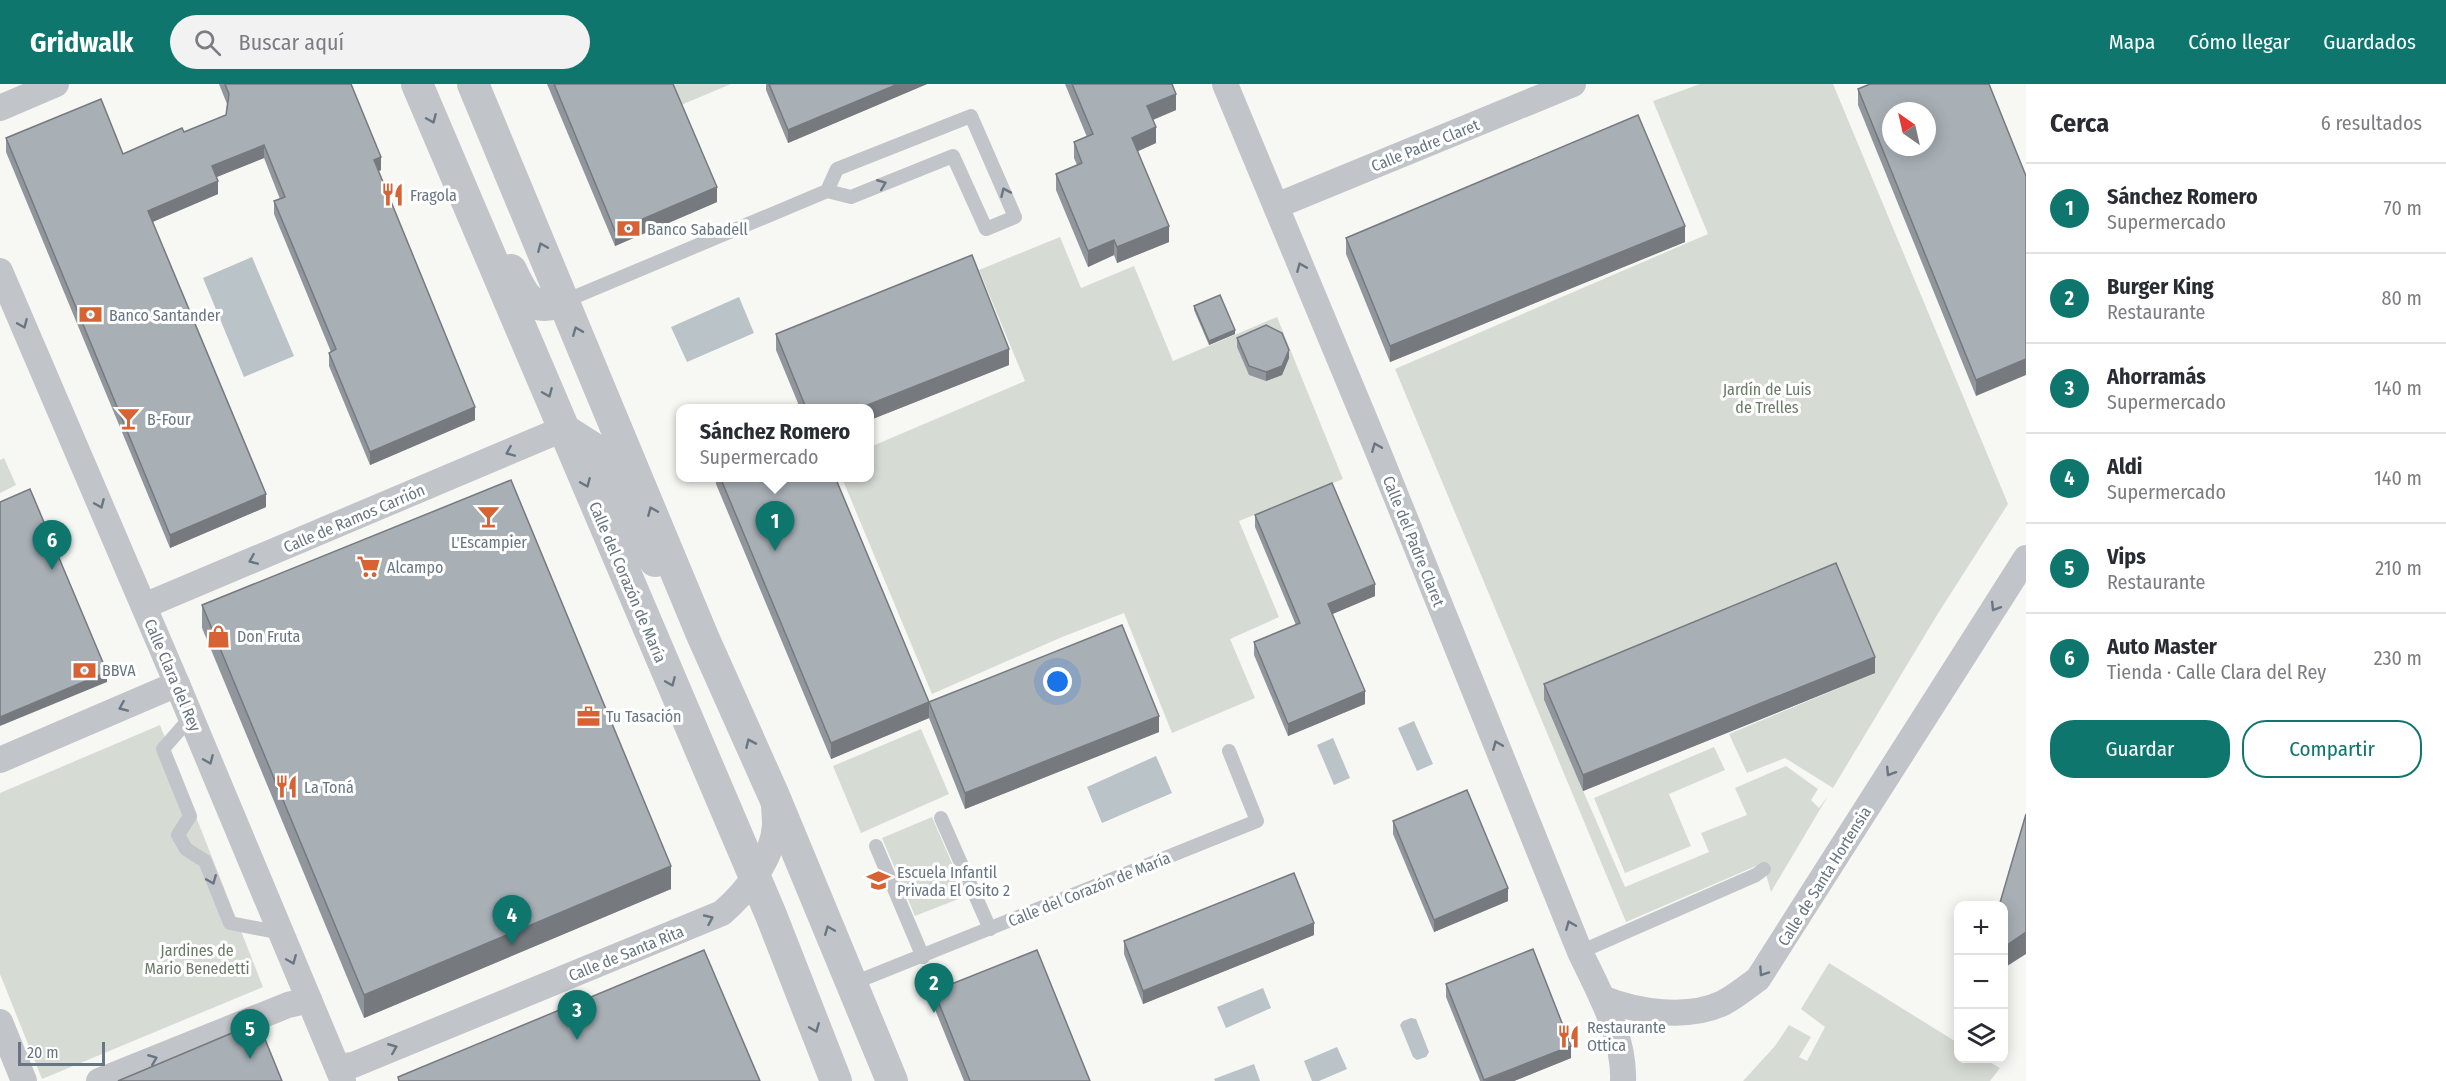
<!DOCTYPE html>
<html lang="es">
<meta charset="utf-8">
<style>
body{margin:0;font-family:"Fira Sans Condensed",sans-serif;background:#f2f2f3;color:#2b2b33}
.controls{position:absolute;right:18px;bottom:18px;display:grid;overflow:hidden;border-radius:12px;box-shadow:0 3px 15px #0003}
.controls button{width:54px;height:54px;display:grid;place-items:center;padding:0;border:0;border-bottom:2px solid #e1e1e2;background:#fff;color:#2b2b33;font:30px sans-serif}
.compass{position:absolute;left:1882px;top:18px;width:54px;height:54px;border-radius:50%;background:#fff;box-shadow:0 3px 15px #0003;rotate:326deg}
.scale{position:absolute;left:18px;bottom:15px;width:87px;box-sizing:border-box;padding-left:6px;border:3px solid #687683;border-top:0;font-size:16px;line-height:21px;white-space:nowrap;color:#687683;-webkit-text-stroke:4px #fff;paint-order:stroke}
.you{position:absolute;left:1058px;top:598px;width:21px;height:21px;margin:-15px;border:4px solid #fff;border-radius:50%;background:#1a73e8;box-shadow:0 0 0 9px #1a73e833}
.badge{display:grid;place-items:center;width:39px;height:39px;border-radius:50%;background:#0f766e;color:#fff;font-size:20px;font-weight:700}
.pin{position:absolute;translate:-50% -50px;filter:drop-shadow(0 2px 3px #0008)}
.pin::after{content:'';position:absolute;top:32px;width:21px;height:18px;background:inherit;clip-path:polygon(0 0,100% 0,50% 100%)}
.popup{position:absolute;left:676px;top:320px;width:198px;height:78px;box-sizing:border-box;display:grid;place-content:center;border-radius:12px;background:#fff;filter:drop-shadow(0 2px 4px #0005);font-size:20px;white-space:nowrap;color:#7c7c81}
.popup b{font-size:22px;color:#2b2b33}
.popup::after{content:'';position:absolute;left:50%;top:100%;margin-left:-12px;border:12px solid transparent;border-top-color:#fff}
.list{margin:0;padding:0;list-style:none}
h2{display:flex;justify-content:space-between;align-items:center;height:78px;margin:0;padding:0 24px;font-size:26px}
h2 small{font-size:20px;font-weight:400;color:#7c7c81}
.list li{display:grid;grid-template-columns:39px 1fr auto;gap:18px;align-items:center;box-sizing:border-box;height:90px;padding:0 24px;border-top:2px solid #e1e1e2}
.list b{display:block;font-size:22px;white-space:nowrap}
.list p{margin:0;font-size:20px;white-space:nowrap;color:#7c7c81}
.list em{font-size:20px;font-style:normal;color:#7c7c81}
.actions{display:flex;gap:12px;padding:18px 24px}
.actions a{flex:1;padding:14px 0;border:2px solid #0f766e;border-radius:24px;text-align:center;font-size:21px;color:#0f766e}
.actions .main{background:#0f766e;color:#fff}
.icon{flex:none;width:33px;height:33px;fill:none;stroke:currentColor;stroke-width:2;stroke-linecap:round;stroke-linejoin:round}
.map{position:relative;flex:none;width:2026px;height:997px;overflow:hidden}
header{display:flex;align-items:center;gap:36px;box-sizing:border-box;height:84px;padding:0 30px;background:#0f766e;color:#fff}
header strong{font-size:28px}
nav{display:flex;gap:33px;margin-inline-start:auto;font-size:21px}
.search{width:420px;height:54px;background:#f2f2f3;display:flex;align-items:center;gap:15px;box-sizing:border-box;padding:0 21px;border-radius:33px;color:#7c7c81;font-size:22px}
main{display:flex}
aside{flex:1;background:#fff}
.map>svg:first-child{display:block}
.green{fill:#d6dcd4}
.water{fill:#bac3c8}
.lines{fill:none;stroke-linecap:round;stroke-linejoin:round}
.service{stroke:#c1c4c8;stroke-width:14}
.minor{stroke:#c1c4c8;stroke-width:26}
.tertiary{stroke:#c1c4c8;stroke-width:32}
.wall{fill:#90969c}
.shaded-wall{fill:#767a7f}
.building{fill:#a8afb5;stroke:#767a7f;stroke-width:1.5;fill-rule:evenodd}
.oneway{stroke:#687683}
.labels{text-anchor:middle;stroke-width:6;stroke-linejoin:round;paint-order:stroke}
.street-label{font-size:16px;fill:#687683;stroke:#fff}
.poi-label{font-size:16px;fill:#687683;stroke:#fff;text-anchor:start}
.park-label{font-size:16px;fill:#6a7b67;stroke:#fff}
</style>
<header>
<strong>Gridwalk</strong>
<div class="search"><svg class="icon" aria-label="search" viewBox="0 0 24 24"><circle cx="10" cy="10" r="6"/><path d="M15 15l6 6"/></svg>Buscar aquí</div>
<nav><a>Mapa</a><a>Cómo llegar</a><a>Guardados</a></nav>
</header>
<main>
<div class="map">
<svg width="2026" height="997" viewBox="0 0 2026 997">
<rect width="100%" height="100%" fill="#f7f7f4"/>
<g class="green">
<polygon points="673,0 731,0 681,21"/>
<polygon points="1700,0 1833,0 2008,420 1937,531 1833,704 1785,674 1747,689 1729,650 1875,589 1544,617 1625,803 1709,768 1701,749 1747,731 1735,704 1786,682 1818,705 1811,716 1819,724 1828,712 1771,808 1763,779 1626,838 1395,285 1708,150 1653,17"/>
<polygon points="1060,153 1081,204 1134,182 1173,277 1277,233 1343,395 1239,437 1279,533 1230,555 1255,614 1172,649 1124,529 1062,553 932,610 842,394 870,394 870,363 1025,297 979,186"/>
<polygon points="4,374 16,401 0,409 0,376"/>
<polygon points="160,641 263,903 42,995 0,890 0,709"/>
<polygon points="921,645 949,710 861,749 833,682"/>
<polygon points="1714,663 1725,686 1669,710 1691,762 1625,789 1594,714"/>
<polygon points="932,733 966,812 915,832 882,754"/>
<polygon points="1829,879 1958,959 1958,974 1984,975 2000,984 1990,997 1743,997 1775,962 1789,941 1811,953 1799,973 1807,977 1825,943 1801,925"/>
</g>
<g class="water">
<polygon points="252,173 294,272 244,293 203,194"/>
<polygon points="739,213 754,249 687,278 671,243"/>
<polygon points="1414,637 1433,680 1417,687 1398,644"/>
<polygon points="1333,654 1350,694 1334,701 1317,661"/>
<polygon points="1156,672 1172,709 1102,739 1087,703"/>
<polygon points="1263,904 1271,924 1226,944 1217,923"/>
<polygon points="1411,934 1416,935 1429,968 1426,973 1417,976 1413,973 1400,941 1403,937"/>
<polygon points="1337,963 1347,985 1319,997 1312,997 1304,977"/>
<polygon points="1254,980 1260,997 1215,997 1214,995"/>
</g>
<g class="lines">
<g class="service">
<polyline points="565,217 827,107 851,113 953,72 986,145 1015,133 971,32 837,85 827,107"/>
<polyline points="191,633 163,665 190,732 178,751 186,765 205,777 230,839 281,849"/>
<polyline points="941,734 990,845"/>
<polyline points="876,762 923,873"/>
<polyline points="1580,868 1756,791 1764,785"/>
<polyline points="851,900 1257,737 1229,667"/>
</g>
<g class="minor">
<path d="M1225,0L1377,365L1580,868C1599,908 1625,953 1623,997"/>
<polyline points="0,24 56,0"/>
<polyline points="1276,122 1573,0"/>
<polyline points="0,187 177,600 343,997"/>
<polyline points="144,522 563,345"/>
<polyline points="0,676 177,600"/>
<path d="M1602,914C1637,928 1687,936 1723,919C1735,913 1747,903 1758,895L2026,474"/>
<polyline points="0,938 24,997"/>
<path d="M338,983L353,981L722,829C746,808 773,775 775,741C775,734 774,725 774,718"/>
<polyline points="99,997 288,921 309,916"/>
</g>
<g class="tertiary">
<polyline points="417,0 771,831 836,997"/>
<polyline points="473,0 703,553 774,712 892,997"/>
<path d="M511,186C525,215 530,228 565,217"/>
<polyline points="563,345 599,368 630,436 655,477"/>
</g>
</g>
<g class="wall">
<polygon points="219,0 351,0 381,86 378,87 475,336 370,381 329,282 329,269 331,268 274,130 274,117 280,115 264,74 216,93 218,110 152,138 266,423 170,464 6,68 6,54 123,70 184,48 226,31 227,20"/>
<polygon points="547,0 673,0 717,118 615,162"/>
<polygon points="766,0 927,0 788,59 766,6"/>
<polygon points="1065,0 1172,0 1176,26 1153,36 1156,59 1137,67 1169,158 1117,179 1114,171 1088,183 1056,106 1056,90 1077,81 1074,74 1074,58 1087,53"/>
<polygon points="1989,0 1976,312 1858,21 1858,5"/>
<polygon points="1346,154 1685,158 1390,278 1346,170"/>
<polygon points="1194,222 1235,250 1209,261 1194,226"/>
<polygon points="776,250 1009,281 870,336 870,324 800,324 776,266"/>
<polygon points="1237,254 1289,274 1282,291 1266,297 1249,291 1237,263"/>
<polygon points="716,393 835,393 929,618 1159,648 965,725 929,634 831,675 716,400"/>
<polygon points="1255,431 1375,512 1332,530 1365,620 1288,652 1254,571 1254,558 1296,541 1255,443"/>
<polygon points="202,521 671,805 364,934 202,544"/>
<polygon points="1875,589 1583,707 1544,616 1544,600"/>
<polygon points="1393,737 1508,817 1434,848 1393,750"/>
<polygon points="1314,851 1143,920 1124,870 1124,857"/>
<polygon points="1446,900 1571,974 1514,997 1480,997 1446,913"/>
<polygon points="934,907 1090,997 964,997 934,923"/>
</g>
<g class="shaded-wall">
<polygon points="898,0 927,0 788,59 788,46"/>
<polygon points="1176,10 1176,26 1147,38 1147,22"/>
<polygon points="1156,43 1156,59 1132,70 1132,54"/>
<polygon points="264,61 264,74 212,95 212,82"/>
<polygon points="381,73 381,86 374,89 374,76"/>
<polygon points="218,97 218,110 148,140 148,127"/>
<polygon points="717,103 717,118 615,162 615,147"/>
<polygon points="1169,142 1169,158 1117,179 1117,163"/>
<polygon points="1685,142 1685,158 1390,278 1390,262"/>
<polygon points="1114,156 1114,171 1088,183 1088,167"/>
<polygon points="1235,246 1235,250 1209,261 1209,257"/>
<polygon points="1009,265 1009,281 870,336 870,324 860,324"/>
<polygon points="1289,266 1289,274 1282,291 1266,297 1266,288"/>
<polygon points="2026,275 2026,291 1976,312 1976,296"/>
<polygon points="475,323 475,336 370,381 370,368"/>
<polygon points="266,410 266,423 170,464 170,451"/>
<polygon points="1375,500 1375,512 1328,532 1328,520"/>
<polygon points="1875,573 1875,589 1583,707 1583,691"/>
<polygon points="107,588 107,598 0,642 0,633"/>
<polygon points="1365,607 1365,620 1288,652 1288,640"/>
<polygon points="929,618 929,634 831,675 831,659"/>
<polygon points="1159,632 1159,648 965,725 965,709"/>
<polygon points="671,782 671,805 364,934 364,911"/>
<polygon points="1508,804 1508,817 1434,848 1434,836"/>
<polygon points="1314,839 1314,851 1143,920 1143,907"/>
<polygon points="2026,848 2026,870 2004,884 2004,863"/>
<polygon points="1571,962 1571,974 1514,997 1484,997"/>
</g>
<g class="building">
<polygon points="225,0 351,0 381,73 374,76 475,323 370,368 329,269 336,265 274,117 285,113 264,61 212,82 218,97 148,127 266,410 170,451 6,54 101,15 123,70 182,44 184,48 226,31 229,10"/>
<polygon points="554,0 673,0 717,103 615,147"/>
<polygon points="769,0 898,0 788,46"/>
<polygon points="1072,0 1172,0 1176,10 1147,22 1156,43 1132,54 1169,142 1117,163 1114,156 1088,167 1056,90 1082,79 1074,58 1093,50"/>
<path d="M1870,0H1989L2026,92V275L1976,296L1858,5ZM1891,27H1927V63H1891Z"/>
<polygon points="1638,31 1685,142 1390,262 1346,154"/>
<polygon points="972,171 1009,265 860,324 806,324 776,250"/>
<polygon points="1220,211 1235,246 1209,257 1194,222"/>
<polygon points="1266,241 1282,249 1289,266 1282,282 1266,288 1249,282 1237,254"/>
<polygon points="720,393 835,393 929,618 831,659"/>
<polygon points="511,396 671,782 364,911 202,521"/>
<polygon points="1332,399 1375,500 1328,520 1365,607 1288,640 1254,558 1300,539 1255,431"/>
<polygon points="30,405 107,588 0,633 0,418"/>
<polygon points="1836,479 1875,573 1583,691 1544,600"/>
<polygon points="1122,541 1159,632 965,709 929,618"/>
<polygon points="1467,706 1508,804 1434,836 1393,737"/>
<polygon points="2026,730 2026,848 2004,863 2004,822 1999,822"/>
<polygon points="1294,789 1314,839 1143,907 1124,857"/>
<polygon points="1533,865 1571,962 1484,996 1446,900"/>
<polygon points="704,866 760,997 399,997 398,993"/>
<polygon points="1037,866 1090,997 970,997 934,907"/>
<polygon points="258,938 282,997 118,997"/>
</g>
<defs><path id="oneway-chevron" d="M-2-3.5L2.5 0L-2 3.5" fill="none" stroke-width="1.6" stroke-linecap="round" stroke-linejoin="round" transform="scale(1.5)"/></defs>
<g class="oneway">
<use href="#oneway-chevron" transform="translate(432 35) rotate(67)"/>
<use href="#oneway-chevron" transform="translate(882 100) rotate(-22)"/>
<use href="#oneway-chevron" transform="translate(1005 108) rotate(-114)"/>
<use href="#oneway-chevron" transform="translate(542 163) rotate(-113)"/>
<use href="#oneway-chevron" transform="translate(1301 183) rotate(-113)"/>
<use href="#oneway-chevron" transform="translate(23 240) rotate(67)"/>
<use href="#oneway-chevron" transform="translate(577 247) rotate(-112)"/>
<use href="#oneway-chevron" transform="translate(548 309) rotate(67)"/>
<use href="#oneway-chevron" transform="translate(1376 363) rotate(-112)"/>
<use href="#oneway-chevron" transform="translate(510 368) rotate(157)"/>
<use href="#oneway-chevron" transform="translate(586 399) rotate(67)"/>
<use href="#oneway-chevron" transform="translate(100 420) rotate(67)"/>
<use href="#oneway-chevron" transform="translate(652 427) rotate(-113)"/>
<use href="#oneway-chevron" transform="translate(253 476) rotate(157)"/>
<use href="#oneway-chevron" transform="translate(1995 523) rotate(122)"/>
<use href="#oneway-chevron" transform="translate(671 598) rotate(67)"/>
<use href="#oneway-chevron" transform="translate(123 623) rotate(157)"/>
<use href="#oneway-chevron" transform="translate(750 659) rotate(-114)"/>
<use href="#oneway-chevron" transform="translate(1497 661) rotate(-112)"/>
<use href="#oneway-chevron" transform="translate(209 676) rotate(67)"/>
<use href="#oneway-chevron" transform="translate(1890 688) rotate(122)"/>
<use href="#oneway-chevron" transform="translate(212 796) rotate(68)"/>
<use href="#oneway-chevron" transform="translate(709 835) rotate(-25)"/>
<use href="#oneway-chevron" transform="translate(1570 841) rotate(-112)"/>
<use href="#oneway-chevron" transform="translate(829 846) rotate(-112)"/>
<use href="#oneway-chevron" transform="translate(292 876) rotate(68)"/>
<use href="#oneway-chevron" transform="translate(1763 888) rotate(124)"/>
<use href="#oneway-chevron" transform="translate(815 944) rotate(68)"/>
<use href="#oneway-chevron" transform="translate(393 964) rotate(-22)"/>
<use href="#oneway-chevron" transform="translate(153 975) rotate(-22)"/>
</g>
<defs>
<symbol id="restaurant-bare" viewBox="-9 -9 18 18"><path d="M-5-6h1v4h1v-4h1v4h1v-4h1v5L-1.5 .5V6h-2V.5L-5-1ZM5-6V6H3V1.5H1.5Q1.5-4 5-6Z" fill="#d76335" stroke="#fff" stroke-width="2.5" paint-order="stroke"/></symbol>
<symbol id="bank-bare" viewBox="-9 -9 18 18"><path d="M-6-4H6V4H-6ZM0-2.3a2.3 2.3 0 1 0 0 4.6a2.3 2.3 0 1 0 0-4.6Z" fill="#d76335" stroke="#fff" stroke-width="2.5" paint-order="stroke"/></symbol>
<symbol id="bar-bare" viewBox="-9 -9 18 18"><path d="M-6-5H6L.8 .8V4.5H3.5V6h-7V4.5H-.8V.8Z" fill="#d76335" stroke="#fff" stroke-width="2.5" paint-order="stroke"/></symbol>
<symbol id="supermarket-bare" viewBox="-9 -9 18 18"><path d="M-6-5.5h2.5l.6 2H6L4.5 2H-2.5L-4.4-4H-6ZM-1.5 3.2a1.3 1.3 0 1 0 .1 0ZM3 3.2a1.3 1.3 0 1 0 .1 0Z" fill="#d76335" stroke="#fff" stroke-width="2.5" paint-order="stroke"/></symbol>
<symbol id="shop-bare" viewBox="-9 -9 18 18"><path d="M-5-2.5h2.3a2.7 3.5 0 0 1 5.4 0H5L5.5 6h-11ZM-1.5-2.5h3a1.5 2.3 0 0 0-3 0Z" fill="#d76335" stroke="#fff" stroke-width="2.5" paint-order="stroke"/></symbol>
<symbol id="office-bare" viewBox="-9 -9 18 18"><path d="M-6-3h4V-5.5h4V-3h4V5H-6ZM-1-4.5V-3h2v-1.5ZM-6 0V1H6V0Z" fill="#d76335" stroke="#fff" stroke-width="2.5" paint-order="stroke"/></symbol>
<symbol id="school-bare" viewBox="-9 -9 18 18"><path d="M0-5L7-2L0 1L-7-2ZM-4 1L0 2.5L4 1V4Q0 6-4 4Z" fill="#d76335" stroke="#fff" stroke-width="2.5" paint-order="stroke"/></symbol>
</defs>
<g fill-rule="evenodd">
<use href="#restaurant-bare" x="376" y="94" width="33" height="33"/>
<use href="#bank-bare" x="612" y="128" width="33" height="33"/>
<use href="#bank-bare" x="74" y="214" width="33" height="33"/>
<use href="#bar-bare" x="112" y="318" width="33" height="33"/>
<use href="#bar-bare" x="472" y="416" width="33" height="33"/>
<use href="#supermarket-bare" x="352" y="466" width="33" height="33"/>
<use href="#shop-bare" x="202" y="536" width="33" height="33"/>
<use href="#bank-bare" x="68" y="570" width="33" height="33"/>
<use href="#office-bare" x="572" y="616" width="33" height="33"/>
<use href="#restaurant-bare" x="270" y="686" width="33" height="33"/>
<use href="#school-bare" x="862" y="780" width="33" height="33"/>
<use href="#restaurant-bare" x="1552" y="936" width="33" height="33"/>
</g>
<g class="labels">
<g class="street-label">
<text transform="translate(1425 61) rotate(-22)" y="6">Calle Padre Claret</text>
<text transform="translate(354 434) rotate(-23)" y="6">Calle de Ramos Carrión</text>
<text transform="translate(1414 457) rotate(68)" y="6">Calle del Padre Claret</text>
<text transform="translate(628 498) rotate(67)" y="6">Calle del Corazón de María</text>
<text transform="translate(173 591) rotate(67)" y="6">Calle Clara del Rey</text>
<text transform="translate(1824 792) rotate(-58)" y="6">Calle de Santa Hortensia</text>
<text transform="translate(1089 805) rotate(-22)" y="6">Calle del Corazón de María</text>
<text transform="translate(626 869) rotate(-22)" y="6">Calle de Santa Rita</text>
</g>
<g class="poi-label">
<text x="410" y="117">Fragola</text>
<text x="647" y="151">Banco Sabadell</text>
<text x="109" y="237">Banco Santander</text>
<text x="147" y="341">B-Four</text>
<text x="489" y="464" text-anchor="middle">L'Escampier</text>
<text x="387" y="489">Alcampo</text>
<text x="237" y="558">Don Fruta</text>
<text x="102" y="592">BBVA</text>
<text x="606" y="638">Tu Tasación</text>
<text x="304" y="709">La Toná</text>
<text x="897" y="794">Escuela Infantil<tspan x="897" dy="18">Privada El Osito 2</tspan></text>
<text x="1587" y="949">Restaurante<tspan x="1587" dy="18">Ottica</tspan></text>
</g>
<g class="park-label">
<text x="1767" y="311">Jardín de Luis<tspan x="1767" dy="18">de Trelles</tspan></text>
<text x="197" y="872">Jardines de<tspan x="197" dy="18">Mario Benedetti</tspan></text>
</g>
</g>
</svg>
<div class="controls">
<button>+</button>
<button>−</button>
<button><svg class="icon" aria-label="layers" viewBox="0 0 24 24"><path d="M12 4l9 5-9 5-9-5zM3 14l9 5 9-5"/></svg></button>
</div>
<svg class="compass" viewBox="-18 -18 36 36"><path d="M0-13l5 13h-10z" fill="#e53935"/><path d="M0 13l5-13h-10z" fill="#7c7c81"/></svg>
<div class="scale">20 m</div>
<div class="you"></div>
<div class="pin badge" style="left:775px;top:467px">1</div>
<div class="popup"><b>Sánchez Romero</b>Supermercado</div>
<div class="pin badge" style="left:934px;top:929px">2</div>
<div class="pin badge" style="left:577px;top:956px">3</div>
<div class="pin badge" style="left:512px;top:861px">4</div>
<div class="pin badge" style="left:250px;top:975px">5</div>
<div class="pin badge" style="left:52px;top:486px">6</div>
</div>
<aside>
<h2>Cerca<small>6 resultados</small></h2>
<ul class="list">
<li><span class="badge">1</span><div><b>Sánchez Romero</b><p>Supermercado</p></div><em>70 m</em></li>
<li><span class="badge">2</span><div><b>Burger King</b><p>Restaurante</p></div><em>80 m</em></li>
<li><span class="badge">3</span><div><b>Ahorramás</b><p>Supermercado</p></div><em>140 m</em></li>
<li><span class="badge">4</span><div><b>Aldi</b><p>Supermercado</p></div><em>140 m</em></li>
<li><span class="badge">5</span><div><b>Vips</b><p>Restaurante</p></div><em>210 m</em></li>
<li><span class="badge">6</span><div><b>Auto Master</b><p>Tienda · Calle Clara del Rey</p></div><em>230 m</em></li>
</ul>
<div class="actions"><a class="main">Guardar</a><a>Compartir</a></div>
</aside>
</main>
